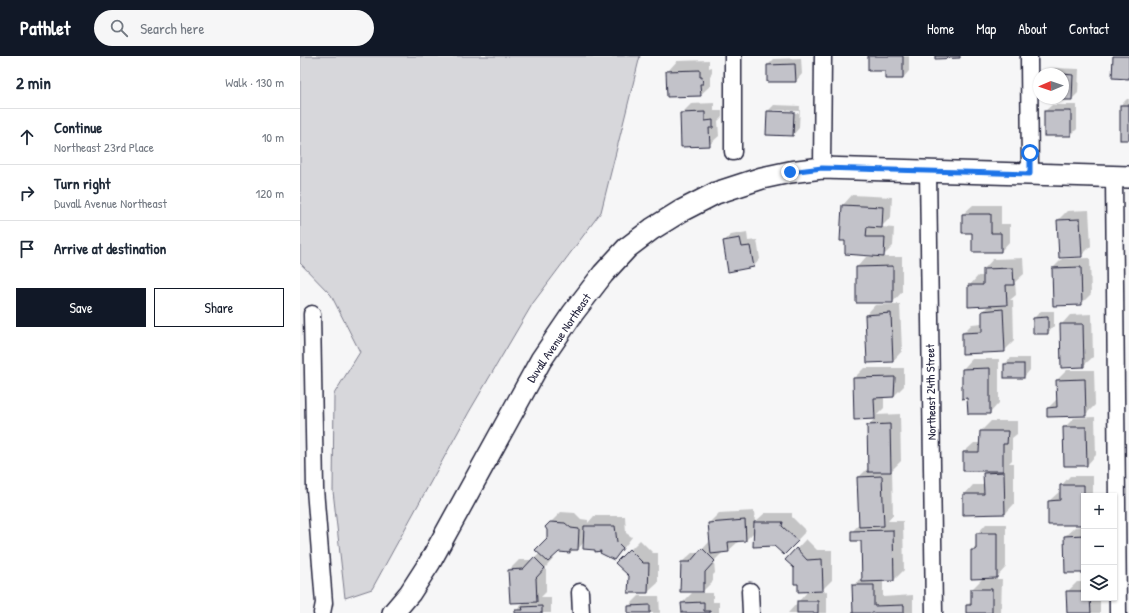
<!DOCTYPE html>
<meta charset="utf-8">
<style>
body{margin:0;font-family:"Patrick Hand",sans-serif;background:#f6f6f7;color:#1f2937}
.controls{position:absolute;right:12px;bottom:12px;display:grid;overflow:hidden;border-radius:0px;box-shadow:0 1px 3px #0004}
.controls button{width:36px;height:36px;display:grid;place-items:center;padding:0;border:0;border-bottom:1px solid #e0e1e3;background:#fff;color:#1f2937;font:20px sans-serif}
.compass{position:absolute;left:733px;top:12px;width:36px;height:36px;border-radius:50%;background:#fff;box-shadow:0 1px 3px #0004;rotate:268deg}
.stop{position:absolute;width:12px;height:12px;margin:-9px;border:3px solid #1a73e8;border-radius:50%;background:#fff}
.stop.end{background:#1a73e8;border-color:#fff;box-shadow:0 1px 4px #0008}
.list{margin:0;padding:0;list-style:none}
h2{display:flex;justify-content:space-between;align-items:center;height:52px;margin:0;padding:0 16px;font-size:17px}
h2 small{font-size:13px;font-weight:400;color:#747a83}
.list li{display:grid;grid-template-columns:26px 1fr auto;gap:12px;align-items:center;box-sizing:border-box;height:56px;padding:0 16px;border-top:1px solid #e0e1e3}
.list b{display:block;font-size:15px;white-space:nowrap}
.list p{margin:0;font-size:13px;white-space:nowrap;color:#747a83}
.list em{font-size:13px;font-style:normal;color:#747a83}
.actions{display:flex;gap:8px;padding:12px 16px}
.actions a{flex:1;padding:9px 0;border:1px solid #111827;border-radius:0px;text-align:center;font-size:14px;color:#111827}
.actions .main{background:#111827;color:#fff}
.icon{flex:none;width:22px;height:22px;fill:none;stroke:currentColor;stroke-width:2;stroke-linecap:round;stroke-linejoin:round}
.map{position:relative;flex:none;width:829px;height:557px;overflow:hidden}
header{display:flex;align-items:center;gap:24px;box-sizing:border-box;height:56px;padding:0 20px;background:#111827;color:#fff}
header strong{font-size:19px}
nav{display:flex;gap:22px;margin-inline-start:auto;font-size:14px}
.search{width:280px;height:36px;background:#f6f6f7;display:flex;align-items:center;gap:10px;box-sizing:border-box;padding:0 14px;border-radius:22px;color:#747a83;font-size:15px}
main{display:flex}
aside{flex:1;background:#fff}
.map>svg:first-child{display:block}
.green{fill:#d7d7db;stroke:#7c7c8b}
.shadow{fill:#0003;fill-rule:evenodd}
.building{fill:#c2c2c9;stroke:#22223b}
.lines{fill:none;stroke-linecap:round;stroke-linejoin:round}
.minor-casing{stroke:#22223b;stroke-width:19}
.major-casing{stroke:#22223b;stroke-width:24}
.minor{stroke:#fff;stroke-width:16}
.major{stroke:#fff;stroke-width:21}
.route{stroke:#1a73e8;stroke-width:5}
.labels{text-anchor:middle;stroke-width:3;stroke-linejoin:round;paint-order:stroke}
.street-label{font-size:12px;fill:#22223b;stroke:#fff}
</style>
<header>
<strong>Pathlet</strong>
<div class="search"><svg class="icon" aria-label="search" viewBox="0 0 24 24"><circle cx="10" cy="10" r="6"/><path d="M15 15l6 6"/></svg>Search here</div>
<nav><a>Home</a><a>Map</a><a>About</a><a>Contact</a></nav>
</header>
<main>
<aside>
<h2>2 min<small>Walk · 130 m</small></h2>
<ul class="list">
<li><svg class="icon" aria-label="ahead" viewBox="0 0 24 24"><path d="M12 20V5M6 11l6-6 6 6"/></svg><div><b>Continue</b><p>Northeast 23rd Place</p></div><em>10 m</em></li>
<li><svg class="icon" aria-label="right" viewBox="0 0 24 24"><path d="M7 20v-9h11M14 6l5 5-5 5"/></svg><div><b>Turn right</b><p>Duvall Avenue Northeast</p></div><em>120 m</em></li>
<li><svg class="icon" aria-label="arrive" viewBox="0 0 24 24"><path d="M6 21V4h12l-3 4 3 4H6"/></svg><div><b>Arrive at destination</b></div></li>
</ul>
<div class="actions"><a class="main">Save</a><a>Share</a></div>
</aside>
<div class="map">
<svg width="829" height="557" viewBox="0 0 829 557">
<rect width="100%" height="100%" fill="#f6f6f7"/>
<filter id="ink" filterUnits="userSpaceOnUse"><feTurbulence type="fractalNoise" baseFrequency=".025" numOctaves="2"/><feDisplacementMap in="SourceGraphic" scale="8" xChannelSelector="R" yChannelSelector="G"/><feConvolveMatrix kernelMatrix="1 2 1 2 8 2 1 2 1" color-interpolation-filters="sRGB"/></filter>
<g filter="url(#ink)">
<polygon class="green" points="0,0 340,0 301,156 233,247 169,356 72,533 45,542 33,435 34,338 60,296 31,239 0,207"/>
<g class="shadow">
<polygon points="569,0 609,0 609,15 603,22 586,22 586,14"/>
<polygon points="501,2 502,18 496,25 468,9 474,3"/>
<polygon points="409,4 409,12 412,11 412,17 410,20 410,30 400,39 368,15 377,5"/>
<polygon points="754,12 779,13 778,37 772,43 747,42 763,42 763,18 748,18"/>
<polygon points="827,43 829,43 829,83 821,49"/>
<polygon points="414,47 414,55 422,55 422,61 418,65 419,80 409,89 381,58 391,48"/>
<path d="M474,49L500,50L499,72L493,79L468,55ZM473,54L499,55V57L473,56Z"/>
<polygon points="752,49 777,49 777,73 771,79 745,55"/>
<polygon points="552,139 592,141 591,161 581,171 594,172 593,190 582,201 602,201 602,236 593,246 557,211 566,201 581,201 581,199 546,198 543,149"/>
<polygon points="673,149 701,149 701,168 710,168 710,185 701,195 673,176 663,158"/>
<polygon points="789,154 791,190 781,200 758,164 767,155"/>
<polygon points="447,176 448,185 457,184 460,203 454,210 424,185 431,179"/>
<polygon points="723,202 724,218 715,226 716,239 710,244 713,244 714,285 704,295 663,277 672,268 683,267 683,255 689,249 669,230 678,220 684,220 684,213 693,203"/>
<polygon points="790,202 791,238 781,248 753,212 762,203"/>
<polygon points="600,248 602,295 593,305 566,259 575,249"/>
<polygon points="741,255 754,255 754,270 748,277 734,277 734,262"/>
<polygon points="792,258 793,301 783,310 761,269 770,259"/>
<polygon points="711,302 730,302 730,314 724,321 705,308"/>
<polygon points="672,303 699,303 699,347 690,357 668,341 663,313"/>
<polygon points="564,312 604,312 604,330 594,340 584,340 584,352 577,359 600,358 601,405 592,414 593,459 588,465 603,465 604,514 594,524 583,524 583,541 613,539 613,557 554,557 553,530 563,520 562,484 552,476 560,467 558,422 568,412 569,412 568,369 576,362 555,363 554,322"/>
<polygon points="767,314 794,314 795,349 785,359 748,352 757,343 757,324"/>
<polygon points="795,361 796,399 787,409 764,372 774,362"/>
<polygon points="691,365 717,365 717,378 712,382 712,404 709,407 714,407 714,448 705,458 664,439 673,429 684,429 684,417 687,414 664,396 674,387 681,387 681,375"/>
<polygon points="770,420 793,420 793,440 784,440 784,467 749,445 759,436 761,436 761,430"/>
<polygon points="454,455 455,466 465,457 492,457 492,461 506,475 484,498 474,489 455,475 446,484 438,484 438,486 428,495 423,496 414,505 415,517 413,519 413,525 403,535 381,535 382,506 392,497 399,497 411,484 409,467 419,457"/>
<polygon points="261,456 275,457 281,463 288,464 288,467 294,460 325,460 326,477 332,481 323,493 313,503 302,494 296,493 284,486 278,493 273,493 270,496 258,495 252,501 254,502 246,511 246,536 241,541 251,541 251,557 216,557 216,555 225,545 209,514 219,504 233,504 240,497 248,483 248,473 246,471"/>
<polygon points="686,468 706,468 706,511 697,521 689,522 689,523 702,523 701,557 667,557 667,549 672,545 672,533 683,522 672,494 677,490 677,478"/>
<polygon points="784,470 784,516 765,480 775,471"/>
<polygon points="506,483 517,494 532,494 532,524 520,536 527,535 527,557 488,557 509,534 495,512 486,504"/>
<polygon points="340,484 353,497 358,497 358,527 348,536 317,507"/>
<polygon points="777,526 784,526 784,542 800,542 800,557 768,557 767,536"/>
<polygon points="392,537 413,537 413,546 419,546 419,557 383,557 382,547"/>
<polygon points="339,540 359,540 360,557 329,557 329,550"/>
</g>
<g class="building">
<polygon points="568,0 603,0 603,23 585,23 585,15 568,15"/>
<polygon points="635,0 660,0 660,2 635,3"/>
<polygon points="813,0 829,0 829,23 812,22"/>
<polygon points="495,8 496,26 467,26 467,9"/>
<polygon points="400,14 400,21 402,21 403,28 400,28 401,40 367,41 366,15"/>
<polygon points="763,18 773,19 772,44 746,44 746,42 763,42"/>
<rect x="820" y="49" width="9" height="35"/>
<polygon points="467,55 494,56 493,80 466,79"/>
<rect x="744" y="55" width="27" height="25"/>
<polygon points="405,56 405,65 413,64 413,72 409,72 410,90 381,91 380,57"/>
<polygon points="542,149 583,151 582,172 567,171 566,181 585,181 584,201 545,198 545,185 540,185"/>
<polygon points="662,158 691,158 691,177 701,177 701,196 672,196 672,177 662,177"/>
<polygon points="780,163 782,201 759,202 757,164"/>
<polygon points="440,182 442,191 450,190 454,211 428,216 423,185"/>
<polygon points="593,210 593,247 556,247 556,211"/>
<polygon points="781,211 782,249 753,250 752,212"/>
<polygon points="713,212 714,229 706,229 707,249 668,251 668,229 683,229 683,213"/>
<polygon points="703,253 705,296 662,298 662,277 682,276 682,255"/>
<polygon points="591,257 593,306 567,307 565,259"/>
<polygon points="748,261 748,278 733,278 733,262"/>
<polygon points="760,268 783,268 784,311 761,312"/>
<rect x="704" y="308" width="20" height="14"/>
<polygon points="690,312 690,358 668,358 667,342 662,343 662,313"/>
<polygon points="595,321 594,341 574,342 575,363 554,364 553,322"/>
<polygon points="785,323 786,360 747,361 747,352 757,351 756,324"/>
<polygon points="590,368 591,416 568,416 567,369"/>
<polygon points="763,371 786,371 787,410 764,410"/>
<polygon points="680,375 708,375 707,388 703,388 703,415 663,415 663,396 679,396"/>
<polygon points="704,416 705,458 663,459 663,438 684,438 683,417"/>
<polygon points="582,420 584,470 559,471 557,421"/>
<polygon points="760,429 784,429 784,469 748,469 748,445 760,444"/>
<polygon points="445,464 446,485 428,486 429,496 411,498 408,467"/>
<polygon points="250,466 265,467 271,472 279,473 278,494 270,494 270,497 259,496 248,506 235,494 247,482 247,474 245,471"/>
<polygon points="454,466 483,466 482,470 498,485 484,499 474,490 453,491"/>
<polygon points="284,470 315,470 317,486 323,492 314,504 300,497 301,495 295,496 295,494 283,493"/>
<polygon points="593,474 594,525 562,526 561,485 551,485 551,475"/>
<polygon points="676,477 697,477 697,522 671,523 671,494 676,494"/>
<polygon points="784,479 784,517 765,517 764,480"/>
<polygon points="402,492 415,505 405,516 405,527 403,527 403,536 380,536 381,506 390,506"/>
<polygon points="496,492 507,504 522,503 523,535 498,536 498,528 494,528 494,512 485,504"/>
<polygon points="329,493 343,507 349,507 348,537 328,537 329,520 315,507"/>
<polygon points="234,501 245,512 236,522 237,546 210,547 208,514 223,513"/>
<polygon points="552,529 574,529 574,550 604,549 604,557 553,557"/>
<polygon points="671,533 692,533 692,557 666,557 666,549 671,549"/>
<polygon points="766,535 784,535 784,542 790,542 791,557 767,557"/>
<rect x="497" y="545" width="21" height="12"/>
<polygon points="404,546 404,555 410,555 410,557 382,557 381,547"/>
<polygon points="350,549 350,557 328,557 328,550"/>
<polygon points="242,550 242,557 215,557 215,554 223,554 222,551"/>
</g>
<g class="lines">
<defs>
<g id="minor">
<polyline points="433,0 433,96"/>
<polyline points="729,0 730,119"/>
<polyline points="522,112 523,0"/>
<polyline points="628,115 634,557"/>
<polyline points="814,121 818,557"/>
<polyline points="12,258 15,433 24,547 22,557"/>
<polyline points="450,535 451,557"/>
<polyline points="280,536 281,557"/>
</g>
<polyline id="major" points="93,557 110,537 130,506 241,304 273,257 303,218 327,192 352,173 381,155 416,137 462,122 490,116 522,112 829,121"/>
</defs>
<use href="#minor" class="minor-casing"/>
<use href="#major" class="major-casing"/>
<use href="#minor" class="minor"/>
<use href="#major" class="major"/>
</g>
</g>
<g class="lines" filter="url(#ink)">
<polyline class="route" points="490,116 522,112 730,118 730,97"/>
</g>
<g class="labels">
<g class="street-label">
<text transform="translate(259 282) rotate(-56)" y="4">Duvall Avenue Northeast</text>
<text transform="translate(631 336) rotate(-91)" y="4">Northeast 24th Street</text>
</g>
</g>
</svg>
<div class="controls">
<button>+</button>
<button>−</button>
<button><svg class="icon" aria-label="layers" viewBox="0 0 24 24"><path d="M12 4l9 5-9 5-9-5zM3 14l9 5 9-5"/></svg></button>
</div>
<svg class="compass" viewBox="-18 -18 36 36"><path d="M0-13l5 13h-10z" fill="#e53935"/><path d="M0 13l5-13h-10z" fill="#747a83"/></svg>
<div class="stop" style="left:730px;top:97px"></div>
<div class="stop end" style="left:490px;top:116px"></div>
</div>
</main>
